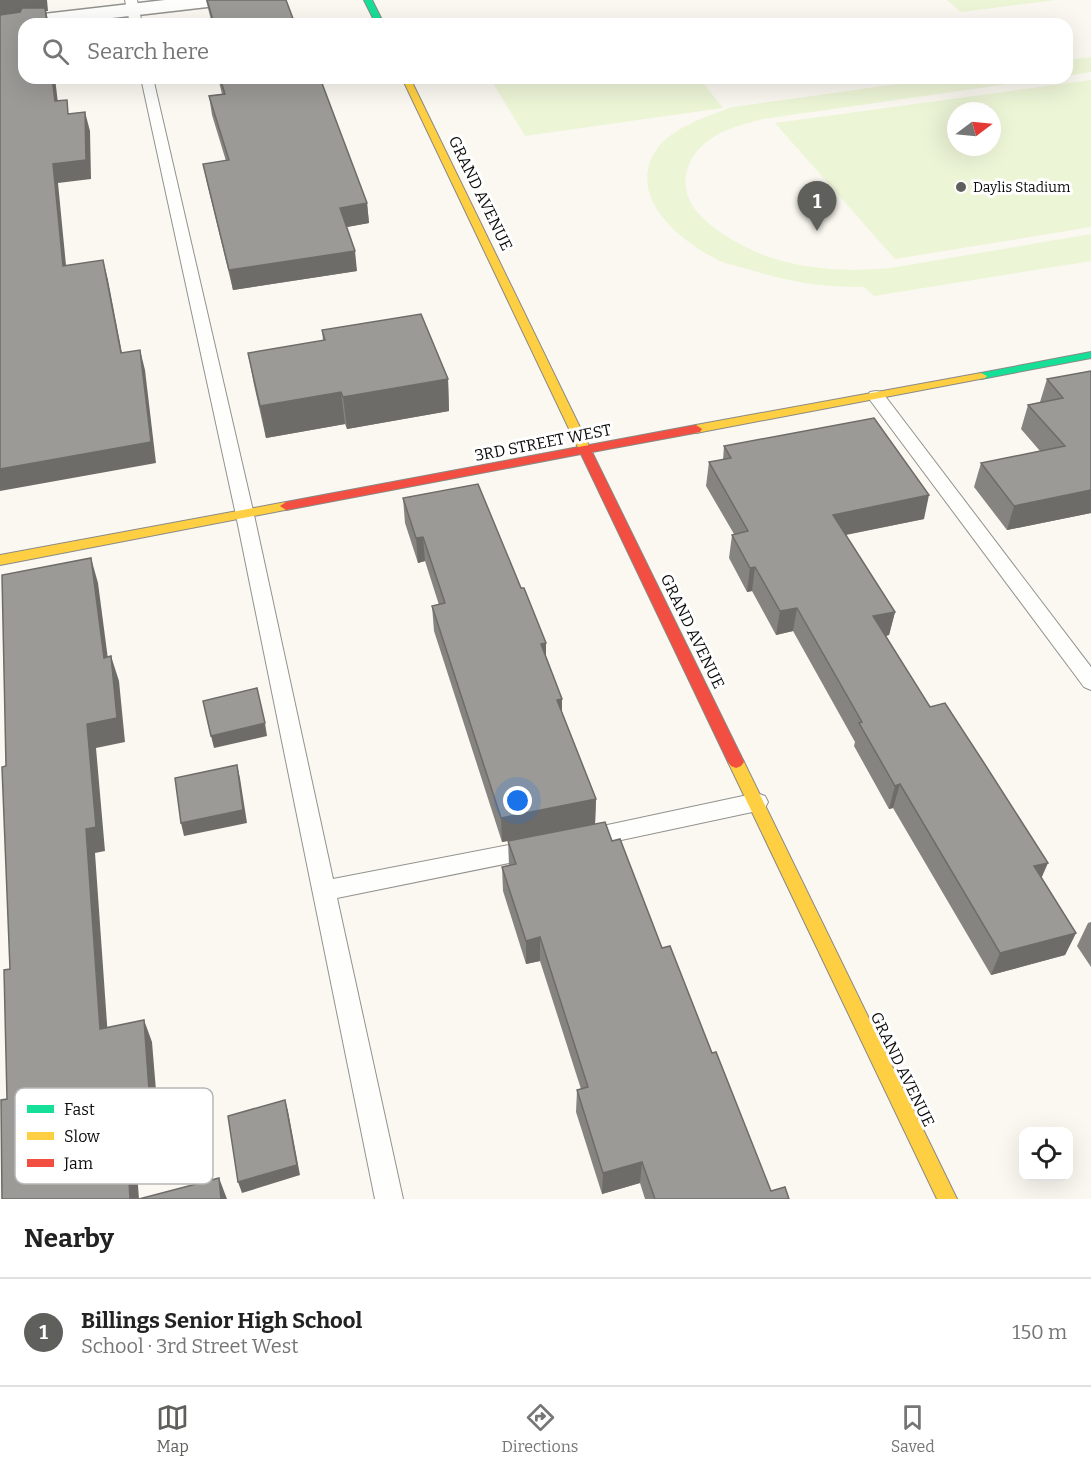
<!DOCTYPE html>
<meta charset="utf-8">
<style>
body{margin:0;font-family:Bitter,serif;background:#f6f6f6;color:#222}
.controls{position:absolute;right:18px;bottom:18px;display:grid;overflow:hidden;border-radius:12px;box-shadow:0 6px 24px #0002}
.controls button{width:54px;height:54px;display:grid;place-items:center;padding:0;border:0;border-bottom:2px solid #e0e0e0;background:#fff;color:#222;font:30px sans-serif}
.compass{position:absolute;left:947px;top:102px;width:54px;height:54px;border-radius:50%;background:#fff;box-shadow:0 6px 24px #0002;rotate:74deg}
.you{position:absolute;left:518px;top:801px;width:21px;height:21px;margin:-15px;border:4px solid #fff;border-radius:50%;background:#1a73e8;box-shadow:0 0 0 9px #1a73e833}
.badge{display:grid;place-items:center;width:39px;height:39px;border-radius:50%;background:#5f5f5c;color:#fff;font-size:20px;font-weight:700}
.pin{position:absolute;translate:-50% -50px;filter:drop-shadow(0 2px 3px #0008)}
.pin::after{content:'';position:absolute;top:32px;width:21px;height:18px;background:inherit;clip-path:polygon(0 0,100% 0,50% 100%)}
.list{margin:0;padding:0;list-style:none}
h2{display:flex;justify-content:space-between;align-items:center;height:78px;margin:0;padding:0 24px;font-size:26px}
h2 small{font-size:20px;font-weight:400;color:#767676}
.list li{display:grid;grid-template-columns:39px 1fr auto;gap:18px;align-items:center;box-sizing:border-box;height:108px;padding:0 24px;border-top:2px solid #e0e0e0}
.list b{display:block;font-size:22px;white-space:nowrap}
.list p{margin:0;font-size:20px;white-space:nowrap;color:#767676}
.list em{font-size:20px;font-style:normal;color:#767676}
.icon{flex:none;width:33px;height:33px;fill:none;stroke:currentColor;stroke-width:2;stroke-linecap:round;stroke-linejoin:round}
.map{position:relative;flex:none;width:1091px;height:1199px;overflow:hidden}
.search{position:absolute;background:#fff;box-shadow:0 6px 24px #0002;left:18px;right:18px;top:18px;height:66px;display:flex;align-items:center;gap:15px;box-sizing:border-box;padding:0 21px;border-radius:18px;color:#767676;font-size:22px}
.sheet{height:186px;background:#fff}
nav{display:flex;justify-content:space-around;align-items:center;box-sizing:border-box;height:84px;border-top:2px solid #e0e0e0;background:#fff;font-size:16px;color:#767676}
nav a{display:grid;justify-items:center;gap:3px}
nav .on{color:#5f5f5c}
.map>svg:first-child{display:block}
.pitch{fill:#edf5d7;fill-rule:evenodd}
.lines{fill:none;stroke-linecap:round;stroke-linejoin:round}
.lane-casing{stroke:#93928f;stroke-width:2}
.street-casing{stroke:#93928f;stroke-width:3}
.fast-casing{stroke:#8a8985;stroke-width:2}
.slow-casing{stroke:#8a8985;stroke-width:2}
.jam-casing{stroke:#8a8985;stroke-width:2}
.lane{fill:#fefefd;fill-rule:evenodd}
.street{fill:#fefefd;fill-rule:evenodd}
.fast{fill:#16e098;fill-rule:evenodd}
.slow{fill:#ffcf43;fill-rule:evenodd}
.jam{fill:#f24e42;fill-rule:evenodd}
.wall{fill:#868481}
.shaded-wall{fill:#6d6c69}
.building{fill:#9c9a96;stroke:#6d6c69;stroke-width:1.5}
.poi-dot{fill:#5f5f5c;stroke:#fff;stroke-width:2}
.labels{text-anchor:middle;stroke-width:6;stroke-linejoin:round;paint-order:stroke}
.far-poi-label{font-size:14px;fill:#0c0c0c;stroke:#fff;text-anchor:start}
.street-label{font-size:16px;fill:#0c0c0c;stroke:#fff}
.key{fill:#fff;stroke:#b6b6b6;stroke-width:1.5}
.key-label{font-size:16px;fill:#0c0c0c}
</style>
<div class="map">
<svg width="1091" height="1199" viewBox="0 0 1091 1199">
<rect width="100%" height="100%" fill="#faf8f0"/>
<g class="pitch">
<polygon points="947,0 1056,0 961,12"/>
<polygon points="1091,57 1091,72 1067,76 1067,60"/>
<polygon points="490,78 699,78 723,108 525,136"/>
<path d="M941,78H1050L763,119C747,124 729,127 715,136C682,156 674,193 705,220C719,233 738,244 756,252C797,270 848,272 891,268L1091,234V261L874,296L864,287C821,287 792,282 751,270C741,267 730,265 720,261C681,242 624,197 657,149C671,128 710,115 733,107Z"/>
<path d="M1091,80V227L895,259L775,123ZM956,111H992V147H956Z"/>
</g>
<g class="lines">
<defs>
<g id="lane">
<polygon points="125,0 137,0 142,24 130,24"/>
<polygon points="141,78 153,78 254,515 333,879 534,840 542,842 545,849 542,856 534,858 337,898 403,1199 375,1199 236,515"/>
<polygon points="876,391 882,392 1091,667 1091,690 1084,687 870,400 868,396 870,392"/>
<polygon points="757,793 765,796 768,802 765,808 757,811 584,848 576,846 573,839 576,832 584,830"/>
</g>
<polygon id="street" points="165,0 226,0 223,4 216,6 60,24 24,24 24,28 0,31 0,19"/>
<g id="fast">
<polygon points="364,0 372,0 384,24 376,24"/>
<polygon points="1091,352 1091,358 981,379 975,376 981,373"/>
</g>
<g id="slow">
<polygon points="402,78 410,78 593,454 591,457 587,458 581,454"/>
<polygon points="981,373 987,376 985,378 696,433 690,429 696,425"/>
<polygon points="286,502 292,506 290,509 0,565 0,555"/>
<polygon points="736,756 741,758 744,762 957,1199 937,1199 728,762 731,758"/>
</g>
<polygon id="jam" points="696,425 702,429 700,432 592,452 744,762 741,766 736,768 731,766 728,762 581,454 286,510 280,506 286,502"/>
</defs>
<use href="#lane" class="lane-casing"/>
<use href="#street" class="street-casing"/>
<use href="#fast" class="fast-casing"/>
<use href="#slow" class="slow-casing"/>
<use href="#jam" class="jam-casing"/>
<use href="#lane" class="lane"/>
<use href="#street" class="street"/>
<use href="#fast" class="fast"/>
<use href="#slow" class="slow"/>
<use href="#jam" class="jam"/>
</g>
<g class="wall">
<polygon points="206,0 286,0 295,24 212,24"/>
<polygon points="218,78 320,78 367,203 369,223 346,227 357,271 233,290 207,183 203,164 226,161 212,115 209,96 222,94"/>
<polygon points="322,330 448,379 449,411 347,429 345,424 266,438 254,385 248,353 323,341"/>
<polygon points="1091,371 1091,513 1007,530 974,487 981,463 1040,451 1021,429 1028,405 1040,402 1047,379"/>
<polygon points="724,446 924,519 846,535 895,612 889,635 886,636 930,707 1042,878 1076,933 1065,955 991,975 893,808 889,809 854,746 855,742 793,631 776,635 752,591 747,592 729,558 732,535 734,534 706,486 709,462 723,460"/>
<polygon points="403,498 546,658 562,712 596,799 595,824 502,842 434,631 432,606 439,605 425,561 418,563 405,523"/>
<polygon points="508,841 612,841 712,1053 771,1191 789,1199 645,1199 640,1183 602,1194 576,1112 577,1090 581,1089 540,961 526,964 503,891 502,867 509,865"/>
<polygon points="1091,922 1091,967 1077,946 1088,923"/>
</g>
<g class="shaded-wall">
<polygon points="0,0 47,0 48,11 46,11 49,24 0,17"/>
<polygon points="52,78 55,78 60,120 55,101"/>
<polygon points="85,112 90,131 91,179 58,183 68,286 63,266 53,164"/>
<polygon points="367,203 369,223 342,228 340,208"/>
<polygon points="355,251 357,271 233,290 229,270"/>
<polygon points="103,260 108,280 126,374 121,353"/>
<polygon points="140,350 145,370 156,463 0,491 0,469"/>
<polygon points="448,379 449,411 347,429 343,397"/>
<polygon points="341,392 345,424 266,438 260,406"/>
<polygon points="1091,490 1091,513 1007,530 1014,506"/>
<polygon points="929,495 924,519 829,538 833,515"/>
<polygon points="423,537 425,561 418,563 416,538"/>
<polygon points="91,558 98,583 111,682 104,658"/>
<polygon points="755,567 752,591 747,592 750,568"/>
<polygon points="797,608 793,631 776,635 780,611"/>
<polygon points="895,612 889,635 868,640 873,616"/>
<polygon points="546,643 546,668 541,644"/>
<polygon points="111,656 119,681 125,742 96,748 105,851 95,853 109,1052 100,1029 86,829 87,724"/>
<polygon points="562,699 562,723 557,700"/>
<polygon points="265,723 267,736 214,748 211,736"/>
<polygon points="237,765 240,778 247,823 184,836 181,823"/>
<polygon points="900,784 893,808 889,809 895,786"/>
<polygon points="596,799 595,824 502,842 501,818"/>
<polygon points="1048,863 1038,886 1034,866"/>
<polygon points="1076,933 1065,955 991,975 1000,953"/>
<polygon points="540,937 540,961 526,964 526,941"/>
<polygon points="144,1020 152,1042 160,1139 135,1146 139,1199 130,1199 126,1125"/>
<polygon points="285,1100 288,1111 300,1175 242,1193 238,1182"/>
<polygon points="642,1162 640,1183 602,1194 603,1173"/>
<polygon points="219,1178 227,1199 221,1199"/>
</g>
<g class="building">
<polygon points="207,0 286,0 295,24 214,24"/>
<polygon points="22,8 45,8 47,24 24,24 24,78 52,78 55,101 67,100 68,114 85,112 86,160 53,164 63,266 103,260 121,353 140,350 151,442 0,469 0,15 20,12"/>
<polygon points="220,78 320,78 367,203 340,208 355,251 229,270 203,164 229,160 209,96 225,94"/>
<polygon points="421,314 448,379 343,397 341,392 260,406 248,353 325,340 322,330"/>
<polygon points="1091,371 1091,490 1014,506 981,463 1065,446 1028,405 1063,398 1047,379"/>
<polygon points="874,418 929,495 833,515 895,612 873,616 930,707 945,703 984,763 1048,863 1034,866 1076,933 1000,953 900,784 895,786 859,723 862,722 797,608 780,611 755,567 750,568 732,535 748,531 709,462 731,458 724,446"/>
<polygon points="478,484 521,588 524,588 546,643 541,644 562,699 557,700 596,799 501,818 432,606 445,603 423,537 416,538 403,498"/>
<polygon points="91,558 104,658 111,656 117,718 87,724 96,827 86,829 100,1029 144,1020 151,1118 126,1125 130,1199 2,1199 1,1100 7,1099 4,970 10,969 2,767 6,766 2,575"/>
<polygon points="257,688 265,723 211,736 203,701"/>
<polygon points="237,765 243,810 181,823 175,778"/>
<polygon points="605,822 612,841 620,839 662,948 670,946 712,1053 716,1052 771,1191 785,1187 789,1199 655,1199 642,1162 603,1173 577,1090 588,1087 540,937 526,941 502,867 516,864 508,841"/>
<polygon points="285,1100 297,1165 238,1182 228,1116"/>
<polygon points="219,1178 221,1199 139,1199"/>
</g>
<circle class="poi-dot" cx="961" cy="187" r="6"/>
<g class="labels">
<g class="far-poi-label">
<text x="973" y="192">Daylis Stadium</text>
</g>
<g class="street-label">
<text transform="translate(481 193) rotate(64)" y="6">GRAND AVENUE</text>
<text transform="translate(543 442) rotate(-11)" y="6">3RD STREET WEST</text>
<text transform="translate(693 631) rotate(64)" y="6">GRAND AVENUE</text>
<text transform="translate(903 1069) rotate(64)" y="6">GRAND AVENUE</text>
</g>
</g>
<rect x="15" y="1088" width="198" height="96" rx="9" class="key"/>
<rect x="27" y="1105" width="27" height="8" fill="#16e098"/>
<rect x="27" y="1132" width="27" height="8" fill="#ffcf43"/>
<rect x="27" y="1159" width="27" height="8" fill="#f24e42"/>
<g class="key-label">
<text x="64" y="1115">Fast</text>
<text x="64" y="1142">Slow</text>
<text x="64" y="1169">Jam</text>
</g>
</svg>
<div class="controls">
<button><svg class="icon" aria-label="locate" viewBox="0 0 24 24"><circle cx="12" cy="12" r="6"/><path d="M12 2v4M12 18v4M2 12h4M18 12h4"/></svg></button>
</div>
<svg class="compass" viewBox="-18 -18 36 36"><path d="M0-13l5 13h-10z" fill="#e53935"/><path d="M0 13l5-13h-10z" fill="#767676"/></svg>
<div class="you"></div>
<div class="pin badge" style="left:817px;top:231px">1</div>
<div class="search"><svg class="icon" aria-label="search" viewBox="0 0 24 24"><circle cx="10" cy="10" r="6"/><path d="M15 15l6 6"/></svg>Search here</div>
</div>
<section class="sheet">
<h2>Nearby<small></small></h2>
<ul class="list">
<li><span class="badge">1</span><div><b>Billings Senior High School</b><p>School · 3rd Street West</p></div><em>150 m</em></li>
</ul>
</section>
<nav>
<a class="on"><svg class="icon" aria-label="map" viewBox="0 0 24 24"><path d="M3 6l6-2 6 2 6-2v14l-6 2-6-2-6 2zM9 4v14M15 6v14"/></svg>Map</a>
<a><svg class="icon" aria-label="directions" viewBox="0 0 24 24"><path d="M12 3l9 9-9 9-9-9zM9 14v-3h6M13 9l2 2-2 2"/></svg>Directions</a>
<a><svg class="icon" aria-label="saved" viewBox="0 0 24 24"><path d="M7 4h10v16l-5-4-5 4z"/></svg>Saved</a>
</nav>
